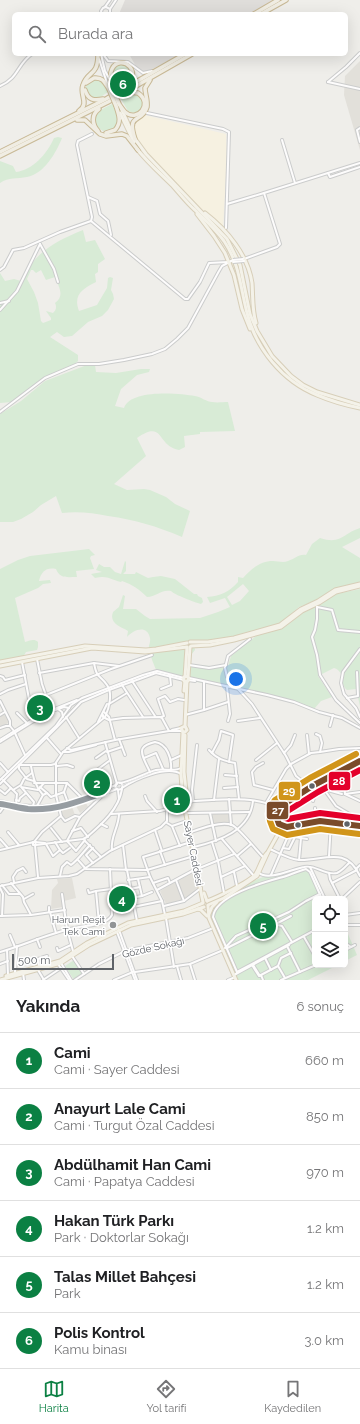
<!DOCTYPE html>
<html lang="tr">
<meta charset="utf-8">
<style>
body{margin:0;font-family:Raleway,sans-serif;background:#f2f2f2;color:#202124}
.controls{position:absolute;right:12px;bottom:12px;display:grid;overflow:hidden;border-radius:6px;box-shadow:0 4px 16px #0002}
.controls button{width:36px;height:36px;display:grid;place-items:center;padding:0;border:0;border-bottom:1px solid #e0e0e0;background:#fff;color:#202124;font:20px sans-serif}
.scale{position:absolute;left:12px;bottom:10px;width:102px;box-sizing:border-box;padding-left:4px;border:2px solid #5f6368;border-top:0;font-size:11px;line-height:14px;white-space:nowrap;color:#5f6368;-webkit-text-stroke:3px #fff;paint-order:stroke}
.you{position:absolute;left:236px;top:679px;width:14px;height:14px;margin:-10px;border:3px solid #fff;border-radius:50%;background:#1a73e8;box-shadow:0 0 0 6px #1a73e833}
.badge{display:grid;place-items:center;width:26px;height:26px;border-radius:50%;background:#0b8043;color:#fff;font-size:13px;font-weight:700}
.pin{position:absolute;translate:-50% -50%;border:2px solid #fff;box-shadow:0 1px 4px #0006}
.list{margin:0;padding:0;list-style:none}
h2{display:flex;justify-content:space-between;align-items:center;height:52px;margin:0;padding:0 16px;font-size:17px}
h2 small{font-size:13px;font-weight:400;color:#757577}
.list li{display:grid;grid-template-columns:26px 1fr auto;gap:12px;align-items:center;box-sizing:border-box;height:56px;padding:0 16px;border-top:1px solid #e0e0e0}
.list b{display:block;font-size:15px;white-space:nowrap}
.list p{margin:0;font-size:13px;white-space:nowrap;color:#757577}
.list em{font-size:13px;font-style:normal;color:#757577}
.icon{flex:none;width:22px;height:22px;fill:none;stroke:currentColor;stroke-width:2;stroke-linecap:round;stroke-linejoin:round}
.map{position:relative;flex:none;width:360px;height:980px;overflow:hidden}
.search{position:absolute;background:#fff;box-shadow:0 4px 16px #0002;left:12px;right:12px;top:12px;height:44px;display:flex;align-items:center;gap:10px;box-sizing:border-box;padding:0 14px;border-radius:6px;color:#757577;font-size:15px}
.sheet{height:388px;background:#fff}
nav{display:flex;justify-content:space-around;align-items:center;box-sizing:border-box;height:56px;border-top:1px solid #e0e0e0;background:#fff;font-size:11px;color:#757577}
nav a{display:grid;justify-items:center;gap:2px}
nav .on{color:#0b8043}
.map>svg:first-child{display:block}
.industrial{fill:#dfddda}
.education{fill:#e2e0da}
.green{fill:#d8ebd6;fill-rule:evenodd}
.sand{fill:#f6f1e1}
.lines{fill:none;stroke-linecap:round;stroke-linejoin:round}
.minor-casing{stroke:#cbcccc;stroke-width:4}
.major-casing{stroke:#d7ceb8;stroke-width:5}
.highway-casing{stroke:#c8b996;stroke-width:5.5}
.minor{stroke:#fdfcfc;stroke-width:2}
.major{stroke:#f4f2e9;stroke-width:3}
.highway{stroke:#f0ede3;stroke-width:3.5}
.tram{stroke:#e4e4e4;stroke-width:1}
.minor-bridge-casing{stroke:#cbcccc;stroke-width:4;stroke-linecap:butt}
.highway-bridge-casing{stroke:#c8b996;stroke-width:5.5;stroke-linecap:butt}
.minor-bridge{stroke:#fdfcfc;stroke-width:2}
.highway-bridge{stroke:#f0ede3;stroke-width:3.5}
.bus-1-casing{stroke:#fff;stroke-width:9}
.bus-2-casing{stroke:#fff;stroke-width:9}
.bus-3-casing{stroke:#fff;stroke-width:9}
.bus-1{stroke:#7a4b2a;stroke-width:6}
.bus-2{stroke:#d1951a;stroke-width:6}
.bus-3{stroke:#e4002b;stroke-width:6}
.tram-1-casing{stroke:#fff;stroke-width:9}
.tram-1{stroke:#979da2;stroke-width:6}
.bus-dot{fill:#5f6368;stroke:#fff;stroke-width:1.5}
.poi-dot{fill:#919496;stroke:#fff;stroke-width:1.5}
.labels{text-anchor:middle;stroke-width:3;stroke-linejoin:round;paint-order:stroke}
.street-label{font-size:10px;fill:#5f6368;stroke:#fff}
.poi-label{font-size:10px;fill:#5f6368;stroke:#fff;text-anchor:end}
.line-badge{stroke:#fff;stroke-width:1.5}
.badge-label{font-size:11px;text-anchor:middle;font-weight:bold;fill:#fff}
</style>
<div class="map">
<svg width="360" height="980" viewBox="0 0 360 980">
<rect width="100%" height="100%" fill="#efeeea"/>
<g class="industrial">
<polygon points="125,0 276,0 252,14 119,14"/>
<polygon points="129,54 181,54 145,73 138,70"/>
</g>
<g class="education">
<polygon points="360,61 360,150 344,95 345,76"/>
<polygon points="5,713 10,722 0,727 0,716"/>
<polygon points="86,803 88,807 80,813 76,806"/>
<polygon points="72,807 75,815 66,820 61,814 60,808"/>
<polygon points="230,812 231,825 213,825 210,813"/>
<polygon points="192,873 195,873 198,889 186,899 184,898 178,882 179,879"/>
<polygon points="72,878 76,898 64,901 63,907 51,909 52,890 58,883 57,879"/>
<polygon points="175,882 176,882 182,899 181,900 166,904 160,891"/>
</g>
<g class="green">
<path d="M118,65C125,64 130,67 132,75L129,82L127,78L116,88C112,80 108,71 118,65Z"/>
<path d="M93,79C102,80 105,84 108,92C96,100 96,102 85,91L87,83Z"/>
<path d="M130,93L137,94L143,99C143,110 139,116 128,111L121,99Z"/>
<path d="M114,103L119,119L114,129L103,131C82,118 102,109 114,103Z"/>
<path d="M58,137L62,138C56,153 44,174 27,177C17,179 9,177 0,183V161L13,166L16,172C33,170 47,154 54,138Z"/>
<path d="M83,230L86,242L95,240L105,259L98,264V272L95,274L96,282C82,289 73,295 79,311L97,305L107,288L108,278L110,277L113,278L111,290L113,294L114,299L108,310L102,316L88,322L72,336L64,337L57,332L50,337L78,355V361L71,367L43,378L12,402L0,403V273L5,281L14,279L21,281C35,252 54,242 83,230ZM31,270H33L36,273L41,270L46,280L55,277C59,287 65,296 55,303C57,307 56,310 53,313L46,311L51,318V320L43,323L41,321L38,303L34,292L27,279Z"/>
<path d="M87,365H95L96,372L116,373L141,369H150L149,372L137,375L121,389L115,406L124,408C130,389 179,393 195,396C201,397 207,402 212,402C217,403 223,402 228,402L235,431L200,432V434L184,436L185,447L179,450C156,446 165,419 137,438L146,456L114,484L127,490L144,489L150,490L166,497L175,504L190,511L182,537C156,526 136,520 108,516C93,513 78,511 62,513L56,496L41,505L33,512L21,519L13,522H0V414L21,401L45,381Z"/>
<path d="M360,528V538L342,547L360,558V583L343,586L332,590L317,600L299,607L284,620L277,624L224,639L194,644L195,650L191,655V664L210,666H228L231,656L256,636L285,627L304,612L336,594L360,589V706L356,689L347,690C339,683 346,672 334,668L318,676L332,697L321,701L314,709L275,696L186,680L157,672C154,665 151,658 149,650C148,646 151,642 150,638C147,624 133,630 127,637L128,631C119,626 109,623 113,612L119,607L123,595L125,596L123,609H136L145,616L150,619L200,618L218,612L230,607L225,598L210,603L207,597C220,596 229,592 238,582V577L243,578C251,569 260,561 273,561C278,561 283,563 288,561C295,559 298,554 306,555L312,544L320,538C342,545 343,533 360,528ZM243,584L249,591L240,601L232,605L227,597Z"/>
<path d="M89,549L95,555L91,556L90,558L94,569L76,571L77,577C67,577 60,579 56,569C46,567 41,572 39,581L50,580L51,583L43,584L38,588L15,598L25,642C29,641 34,638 38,642V647L37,650L26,652L23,657L0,661V569L18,560L30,556Z"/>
<path d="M125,561L126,562V571L123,574H135L136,572L148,578L153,577L161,576L175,579L194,594H197L198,596L202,598L203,602L201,604C194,602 175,595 171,591C161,589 156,597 147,597C139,589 133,585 122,581L121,582C109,579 108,575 95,578L91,574L102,572L96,570L99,564L104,567H110L115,572L121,574Z"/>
<polygon points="308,867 311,870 323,899 315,899 315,965 338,965 308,980 235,980 210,916 213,908 218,904 253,881 263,877 283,875"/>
<polygon points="130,893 132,904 115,907 113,894"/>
<polygon points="345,927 357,955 345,961"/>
<polygon points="74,960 83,974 74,980 65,966"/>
</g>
<path class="sand" d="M144,115L226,134L227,157L223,228C204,211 138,155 134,132C132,124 139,120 144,115Z"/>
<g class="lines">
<defs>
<g id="minor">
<polyline points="105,7 110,0"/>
<polyline points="102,14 101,11 103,8 106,7 110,9"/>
<polyline points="110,14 110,9 116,0"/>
<polyline points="101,54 105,71 110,80"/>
<polyline points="103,54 108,61 128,62 143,73 152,71"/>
<polyline points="99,59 107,83"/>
<polyline points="328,82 346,67 360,53"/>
<polyline points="328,82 360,89"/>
<path d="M0,86C19,78 17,64 32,54"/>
<polyline points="147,113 223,129 229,132 226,228"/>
<polyline points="360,128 357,130 360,142"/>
<polyline points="282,140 295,183"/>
<polyline points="328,173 330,177 360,167"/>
<polyline points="88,197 97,201 100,214 108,221 111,235"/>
<polyline points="227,204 264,193"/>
<polyline points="91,221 185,299 188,299 200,282 209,263 228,262"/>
<polyline points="91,221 92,217 77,145 78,141 92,134"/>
<polyline points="40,244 54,269 58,282"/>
<polyline points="244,259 277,247 280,244 264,193 360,163"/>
<polyline points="0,270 4,267 13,250 24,248 60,232 91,221"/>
<polyline points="0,303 9,301"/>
<polyline points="0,310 17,291 40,244"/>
<polyline points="0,412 45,378 78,364 99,364 124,360 152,354 165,349 177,339 188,328 219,271 222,266 233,260"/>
<polyline points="317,607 317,619 315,630 312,637 317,655 320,675 336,700 360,723"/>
<polyline points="317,607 332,610 338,630 360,632"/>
<polyline points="250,639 228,656 225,668 227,677 252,704 286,756 296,776 310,787"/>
<polyline points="360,649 343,672 341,683 344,694 356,708 360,717"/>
<polyline points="37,659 42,684 51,710"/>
<polyline points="22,662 33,720"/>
<polyline points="189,665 209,668 226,665"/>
<polyline points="39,673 94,663 119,666"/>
<polyline points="0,676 3,677 5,680 25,675"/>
<polyline points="189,678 267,695 294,702 319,712 342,718 360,728"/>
<polyline points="188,680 195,681"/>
<polyline points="132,681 155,716"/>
<polyline points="122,685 143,717"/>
<polyline points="227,687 230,714 228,721"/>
<polyline points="161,689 171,685 170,676"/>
<polyline points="0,694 8,690 26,684"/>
<polyline points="46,695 111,669 152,655"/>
<polyline points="347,698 358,696 357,672"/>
<polyline points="0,701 10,721 10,726"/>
<polyline points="109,704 127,693"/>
<polyline points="58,709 62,712 63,717"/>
<polyline points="55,710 64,707 69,708"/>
<polyline points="204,710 228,702"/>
<polyline points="104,712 109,717 115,740"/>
<polyline points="17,713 27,723"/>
<polyline points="0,715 5,712"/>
<polyline points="103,715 103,717 109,720 123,718 160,717 162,718 169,731"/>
<polyline points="185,715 204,710 204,682"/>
<polyline points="66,717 79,738"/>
<polyline points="161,717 164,716 158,699 165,696 170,702 178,699 184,700"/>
<polyline points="238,721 260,718"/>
<polyline points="98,722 107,704"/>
<polyline points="330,726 333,715"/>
<polyline points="0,728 6,726 10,726 14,731 25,755"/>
<polyline points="172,730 181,728"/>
<polyline points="307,735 309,754"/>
<polyline points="47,738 61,754"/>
<polyline points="119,739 125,755"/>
<polyline points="0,740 42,714 77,700"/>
<polyline points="0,742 45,714"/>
<polyline points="105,742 117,784"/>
<polyline points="67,748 71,750 115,740 169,731 181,731"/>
<path d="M209,750C217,759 224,761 235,763L239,799"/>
<polyline points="63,752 69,752 96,745"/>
<polyline points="107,752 122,747"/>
<polyline points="320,752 339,749 360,748"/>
<polyline points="212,753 219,740 221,731 233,735 229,762"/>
<polyline points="284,753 291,745 295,735"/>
<polyline points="96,758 106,751"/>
<polyline points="144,758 156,753 163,769"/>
<polyline points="171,760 182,755"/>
<polyline points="256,760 277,743"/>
<polyline points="0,763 8,772"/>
<polyline points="56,763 56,795 61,816"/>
<polyline points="263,763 256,767 252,772 254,785 273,790"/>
<polyline points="19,765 19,769 27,779 34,781"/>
<path d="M20,765H51L55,764L63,752L105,717C109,709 113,693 107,685C99,674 97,679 94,663"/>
<path d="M31,766C33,777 35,786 43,795"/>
<polyline points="57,766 67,765 73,767"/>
<path d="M150,772C148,767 139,753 143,748C145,745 151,743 155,742C167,744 172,758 171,770"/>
<polyline points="339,772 344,780 345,794 360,801"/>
<polyline points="225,775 237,776"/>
<polyline points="0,780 56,726 71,705 82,698 143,675 157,671 184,678"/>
<polyline points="3,780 13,790 21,785 24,779 32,773"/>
<circle cx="119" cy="786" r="3.5"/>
<polyline points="34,783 67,783 64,792"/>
<polyline points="67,783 83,799"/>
<path d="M120,783C133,781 144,773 156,770C164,768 174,772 181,768"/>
<polyline points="0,784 57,727 81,702 109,690 156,673 184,680"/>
<polyline points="87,785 93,794"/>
<polyline points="314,785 323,788 336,806 351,815 360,818"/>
<polyline points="21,787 38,790 44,783"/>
<polyline points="40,787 47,793"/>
<polyline points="22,788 34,802 33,806"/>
<path d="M122,788C135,779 167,765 181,774"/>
<polyline points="224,788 238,787"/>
<polyline points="324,789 342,794"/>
<polyline points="0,790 5,794 11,788"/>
<polyline points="13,790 17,794 16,804"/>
<polyline points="104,790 97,770 109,761"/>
<polyline points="118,790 119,799"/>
<polyline points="345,794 360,792"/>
<polyline points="145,796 147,801 157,812"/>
<polyline points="229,799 231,825"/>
<polyline points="16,800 19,801 20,798 26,793"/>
<polyline points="214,800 219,759"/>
<path d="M0,801C26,808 55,808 81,799C93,795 104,789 116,785"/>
<polyline points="193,801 192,790 197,745"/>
<polyline points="313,801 317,786"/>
<polyline points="288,802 314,785 360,761"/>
<path d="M187,803L193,801C221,800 253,795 279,808"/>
<polyline points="266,803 286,769 291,764 311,753 320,752 322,743 320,736 316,734"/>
<polyline points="269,804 277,811"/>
<polyline points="0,805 30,810 53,809 80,803 117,789"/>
<polyline points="37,806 43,795 47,793 51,797 64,792 68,803"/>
<polyline points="0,812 5,805"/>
<polyline points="188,813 250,812"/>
<polyline points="210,813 216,841"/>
<polyline points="111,814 160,811 171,808 183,802"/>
<polyline points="315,822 315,808"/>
<polyline points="167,823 172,826 180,846"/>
<polyline points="101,824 107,827"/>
<polyline points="172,826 187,821"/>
<polyline points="51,828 62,842"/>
<polyline points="155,830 162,851"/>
<polyline points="72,831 81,828 88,837"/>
<polyline points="8,832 19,845"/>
<path d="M191,832C202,828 221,821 232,825C239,828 256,850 263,857"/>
<polyline points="348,833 353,826"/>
<polyline points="288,836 307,839"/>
<polyline points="355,836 360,830"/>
<polyline points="0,839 8,848"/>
<polyline points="222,839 254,876"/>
<polyline points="85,840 76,851 67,841 80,817 102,796"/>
<polyline points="85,841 101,857"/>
<polygon points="33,842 36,842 35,845 33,845"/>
<polyline points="34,842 42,832 61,816 65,821 75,816 80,817"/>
<polyline points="35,842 45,843"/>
<polyline points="212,842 218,861 224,893"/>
<polyline points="46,844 53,856 60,850 55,842"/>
<polyline points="35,845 38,877"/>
<path d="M36,845L83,839L87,837C102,824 119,809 122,789"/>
<polyline points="123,845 126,870"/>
<path d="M194,847C219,841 250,831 253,801"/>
<polyline points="93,848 86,855 93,863"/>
<polyline points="283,848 289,849 295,837"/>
<path d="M270,849C279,853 289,859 299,860C324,861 345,845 360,876"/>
<polyline points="0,850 34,842"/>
<polyline points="60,850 63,853 70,848"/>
<path d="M112,850C110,837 119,827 119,814"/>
<polyline points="160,851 165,865"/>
<polyline points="237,856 251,844"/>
<polyline points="329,856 331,822"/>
<polyline points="78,860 86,869 147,870 194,856"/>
<polyline points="299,860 301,838"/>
<polyline points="310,867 325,899"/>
<polyline points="197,869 234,854"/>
<polyline points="356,869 360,865"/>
<polyline points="127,870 137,921"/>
<polyline points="234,872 237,886"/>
<path d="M259,873C269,881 292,869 304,867C315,864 325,876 337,873C342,871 345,867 349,863"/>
<polyline points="329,873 330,879 340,899"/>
<polyline points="271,875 288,836 290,827"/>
<path d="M60,876L62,867L67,862L71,865C79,859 83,852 90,845"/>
<polyline points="221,877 245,866"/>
<polyline points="128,880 150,877"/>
<polyline points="176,880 184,901"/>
<polyline points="14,882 13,877 17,871 23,868 26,872"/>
<polyline points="11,883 23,897 24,902 31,915"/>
<polyline points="153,883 168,878 170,883"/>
<polyline points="332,883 357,870"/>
<polyline points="2,885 9,894 20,894"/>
<polyline points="0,886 38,878 69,876 77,874 110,851 161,827 167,821 167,810"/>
<polyline points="0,888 3,894 2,916"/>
<polyline points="130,889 140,887"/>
<polyline points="88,890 89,893 96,891 111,889"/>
<polyline points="157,890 196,869"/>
<polyline points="96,891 99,923"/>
<polyline points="111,892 130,892"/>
<polyline points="62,894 67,929 73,951"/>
<polyline points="142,896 152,892"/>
<polyline points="131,898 142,896 138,879"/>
<polyline points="24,899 33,894"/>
<polyline points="342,899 360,882"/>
<polyline points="164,906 184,901 201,888"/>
<polyline points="133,907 162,901"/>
<polyline points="112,908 132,905"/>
<polyline points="49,912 49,907"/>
<polyline points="50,912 56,933"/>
<polyline points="165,915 162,901 150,877 143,857 191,842"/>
<polyline points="345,915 360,913"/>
<polyline points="0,916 31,915 65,910"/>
<polyline points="166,918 174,967"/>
<polyline points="264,922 282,926 292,942"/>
<polyline points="274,925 291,916"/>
<polyline points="345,925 360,925"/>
<polyline points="119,930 137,980"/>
<polyline points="261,930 270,926 274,919"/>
<polyline points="117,932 135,980"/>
<polyline points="10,935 15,947"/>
<polyline points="304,937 315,956"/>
<polyline points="37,939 40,947"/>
<polyline points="345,943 351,947"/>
<polyline points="287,946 300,972"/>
<polyline points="57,948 58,951 71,945"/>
<polyline points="225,948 236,936 289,912 306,901 320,894"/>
<polyline points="227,948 253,935"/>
<polyline points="7,950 8,975"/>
<polyline points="345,950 355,945"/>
<path d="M0,952C25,945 49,933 75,928C86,925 106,926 112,915L110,869"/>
<polyline points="72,956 84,974"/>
<polyline points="265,958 271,970"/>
<polyline points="61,963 71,980"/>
<polyline points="0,964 8,961"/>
<polyline points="58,964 69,980"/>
<polyline points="190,964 195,980"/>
<polyline points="252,965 259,976 278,966 281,958 291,953"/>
<polyline points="253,965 260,976"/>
<polyline points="39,966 38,959 47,956"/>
<polyline points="177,966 181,980"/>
<polyline points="278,966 285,978"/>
<polyline points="38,970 44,980"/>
<polyline points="15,972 17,946"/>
<polyline points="135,972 190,964 221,951"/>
<path d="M237,972L213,917C215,895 265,882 283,877C290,875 298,871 306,869L310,872L322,899"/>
<polyline points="237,972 315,930"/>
<polyline points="23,973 24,980"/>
<polyline points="234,975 289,945"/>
<polyline points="261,975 263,980"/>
<polyline points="43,980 61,968"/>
<polyline points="75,980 99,964 125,951 188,938 211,929"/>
<polyline points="114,980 133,972"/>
<polyline points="228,980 233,978"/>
<polyline points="281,980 316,965"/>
</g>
<g id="major">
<polyline points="121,108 135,139 146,154 227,239 240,265 250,314 257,331 272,356 291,376 303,385 317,392 360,405"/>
<polyline points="120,113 134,142"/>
<path d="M137,149C148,163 161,174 173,186C180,194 187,203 195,210C205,220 216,230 224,241C240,265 240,286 247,313C256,348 282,381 317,395C331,401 345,405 360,408"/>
<path d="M205,213C227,230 248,255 252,283C253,297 252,310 256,323"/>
<polyline points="197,214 214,236 225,253 234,275 242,309 250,329"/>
<polyline points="190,642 208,642 234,638 280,625 301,609 318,601 335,590 360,584"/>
<polyline points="191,646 210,645 234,640 281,627 302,611 319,603 336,592 360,586"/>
<polyline points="0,662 85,646 146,650 156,649 187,643"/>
<polyline points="0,666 92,648 145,652 187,647 185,677"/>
<circle cx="186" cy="679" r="2.5"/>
<polyline points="188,677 190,647"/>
<polyline points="184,691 185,681"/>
<polyline points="185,726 181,728 183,732 185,732 187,730 185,726 187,681"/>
<polyline points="183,732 181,774 183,802"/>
<polyline points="185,735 184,772 187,801"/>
<polyline points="288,802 280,807 277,813 279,823 285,827 318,821 360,826"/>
<polyline points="184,804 196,867 203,902"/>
<polyline points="284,806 281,811 281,818 286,822 294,825"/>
<polyline points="204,893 207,901"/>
<path d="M207,901C216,898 249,882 255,875C260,868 261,859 267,853"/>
<polyline points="208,905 224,898 257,876 268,852 277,836 284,827 286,822"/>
<polyline points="208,906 209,918 236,980"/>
<polyline points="198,909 201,910 207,916"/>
<polyline points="209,914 212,907 217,902"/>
<polyline points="6,976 60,961 87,943 128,923 184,911 203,903"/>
<polyline points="0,980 61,963 89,945 131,925 183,914 204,907"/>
</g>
<g id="highway">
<polyline points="254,14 278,0"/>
<polyline points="261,14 286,0"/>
<path d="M86,83L94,78C103,77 105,83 109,89"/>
<path d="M112,87C103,54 137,58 132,79L126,86"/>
<path d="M85,90C88,100 94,101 103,99"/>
<path d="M119,104C121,107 123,110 125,112C137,123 154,104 138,93L129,92"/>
<path d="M79,111C90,103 79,95 83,85C88,70 98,77 98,54"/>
<polyline points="77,120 85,120 100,134 106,136 122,134 127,136 138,150"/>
<path d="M98,131C92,124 91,115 99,109"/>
<path d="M106,133L115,130C122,122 119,115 116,106"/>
<path d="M135,139C126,112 142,124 147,107C148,100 145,94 145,88L150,80"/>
<polyline points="0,152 106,99 185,54"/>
<polyline points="0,156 108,102 192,54"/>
</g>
</defs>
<use href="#minor" class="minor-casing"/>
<use href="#major" class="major-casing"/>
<use href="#highway" class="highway-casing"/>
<use href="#minor" class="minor"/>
<use href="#major" class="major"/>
<use href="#highway" class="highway"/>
<polyline class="tram" points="105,792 152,773"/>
<defs>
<g id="minor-bridge">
<polyline points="233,260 243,259"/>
<polyline points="233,262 244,261"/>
</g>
<g id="highway-bridge">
<polyline points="112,87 119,104"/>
<polyline points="109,89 116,106"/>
</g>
</defs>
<use href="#minor-bridge" class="minor-bridge-casing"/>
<use href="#highway-bridge" class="highway-bridge-casing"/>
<use href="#minor-bridge" class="minor-bridge"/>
<use href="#highway-bridge" class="highway-bridge"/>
<defs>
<path id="bus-1" d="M360,761L314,785L281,806C275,812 276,817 279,824L287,827L320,821L360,826"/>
<polyline id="bus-2" points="356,754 310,778 275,800 271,806 269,814 270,821 273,829 287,835 320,829 359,834"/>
<polyline id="bus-3" points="360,770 318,792 286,812 285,815 285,818 288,819 320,813 360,818"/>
</defs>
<use href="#bus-1" class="bus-1-casing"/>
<use href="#bus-2" class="bus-2-casing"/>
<use href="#bus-3" class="bus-3-casing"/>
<use href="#bus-1" class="bus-1"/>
<use href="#bus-2" class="bus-2"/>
<use href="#bus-3" class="bus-3"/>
<defs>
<path id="tram-1" d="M0,804C9,805 19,808 28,809C55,811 81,801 105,792"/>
</defs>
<use href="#tram-1" class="tram-1-casing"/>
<use href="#tram-1" class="tram-1"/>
</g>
<g class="bus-dot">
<circle cx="312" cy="786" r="3.5"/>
<circle cx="347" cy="824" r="3.5"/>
<circle cx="298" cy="825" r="3.5"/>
</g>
<circle class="poi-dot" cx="113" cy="925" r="4"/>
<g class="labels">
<g class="street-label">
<text transform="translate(194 853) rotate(79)" y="4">Sayer Caddesi</text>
<text transform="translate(153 947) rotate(-13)" y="4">Gözde Sokağı</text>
</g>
<g class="poi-label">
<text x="105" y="923">Harun Reşit<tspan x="105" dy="12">Tek Cami</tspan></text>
</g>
</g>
<g class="line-badge">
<rect x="328" y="771" width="23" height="20" rx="4" fill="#e4002b"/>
<rect x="278" y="781" width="23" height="20" rx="4" fill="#d1951a"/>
<rect x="266" y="801" width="23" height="19" rx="4" fill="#7a4b2a"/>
</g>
<g class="badge-label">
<text x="339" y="785">28</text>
<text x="289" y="795">29</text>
<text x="278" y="814">27</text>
</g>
</svg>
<div class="controls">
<button><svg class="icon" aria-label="locate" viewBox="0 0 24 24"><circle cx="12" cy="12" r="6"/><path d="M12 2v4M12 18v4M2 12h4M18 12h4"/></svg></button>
<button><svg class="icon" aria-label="layers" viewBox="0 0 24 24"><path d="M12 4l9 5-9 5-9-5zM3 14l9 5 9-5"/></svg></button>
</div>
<div class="scale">500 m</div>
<div class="you"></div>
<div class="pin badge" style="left:177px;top:800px">1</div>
<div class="pin badge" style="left:97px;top:783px">2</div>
<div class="pin badge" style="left:40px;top:708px">3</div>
<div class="pin badge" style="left:122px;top:899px">4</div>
<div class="pin badge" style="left:263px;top:926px">5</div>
<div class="pin badge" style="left:123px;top:84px">6</div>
<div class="search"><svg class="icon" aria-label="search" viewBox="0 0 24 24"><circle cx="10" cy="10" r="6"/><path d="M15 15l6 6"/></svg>Burada ara</div>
</div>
<section class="sheet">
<h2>Yakında<small>6 sonuç</small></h2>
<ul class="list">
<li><span class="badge">1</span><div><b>Cami</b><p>Cami · Sayer Caddesi</p></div><em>660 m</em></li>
<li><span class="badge">2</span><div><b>Anayurt Lale Cami</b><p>Cami · Turgut Özal Caddesi</p></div><em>850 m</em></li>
<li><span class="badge">3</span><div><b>Abdülhamit Han Cami</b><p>Cami · Papatya Caddesi</p></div><em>970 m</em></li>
<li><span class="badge">4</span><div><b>Hakan Türk Parkı</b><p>Park · Doktorlar Sokağı</p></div><em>1.2 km</em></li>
<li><span class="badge">5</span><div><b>Talas Millet Bahçesi</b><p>Park</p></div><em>1.2 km</em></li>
<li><span class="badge">6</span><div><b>Polis Kontrol</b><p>Kamu binası</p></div><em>3.0 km</em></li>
</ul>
</section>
<nav>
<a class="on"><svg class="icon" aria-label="map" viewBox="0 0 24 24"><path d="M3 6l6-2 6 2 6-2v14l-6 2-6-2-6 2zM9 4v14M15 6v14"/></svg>Harita</a>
<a><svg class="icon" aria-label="directions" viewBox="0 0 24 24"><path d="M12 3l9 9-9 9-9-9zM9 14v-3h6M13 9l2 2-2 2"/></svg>Yol tarifi</a>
<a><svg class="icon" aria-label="saved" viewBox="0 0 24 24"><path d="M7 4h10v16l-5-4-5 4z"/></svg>Kaydedilen</a>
</nav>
